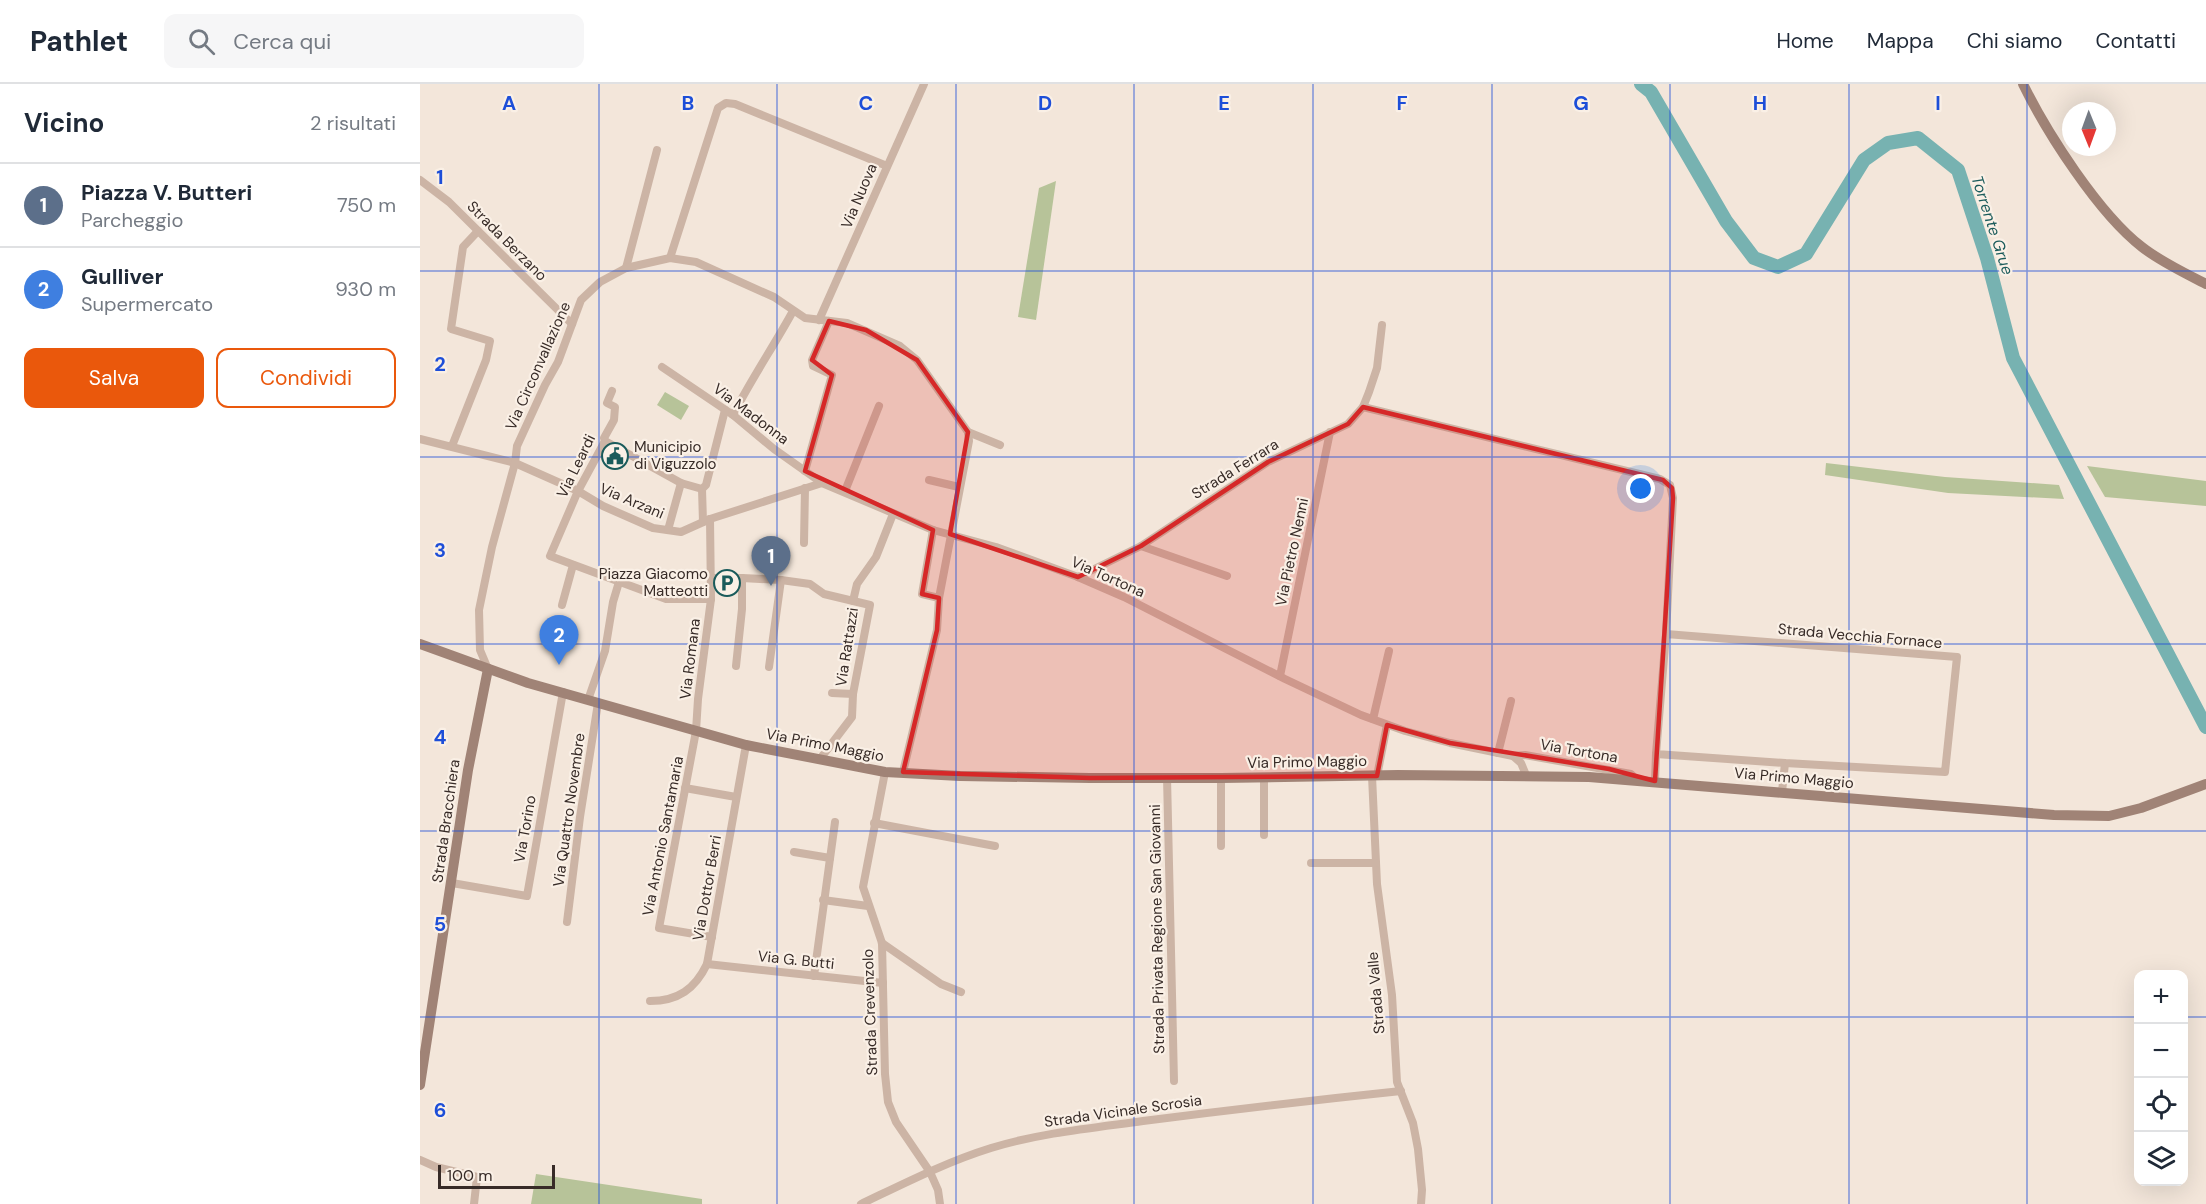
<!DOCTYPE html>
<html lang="it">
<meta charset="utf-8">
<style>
body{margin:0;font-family:"DM Sans",sans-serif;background:#f6f6f7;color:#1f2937}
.controls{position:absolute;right:18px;bottom:18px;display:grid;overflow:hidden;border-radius:12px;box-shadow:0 6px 24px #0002}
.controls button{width:54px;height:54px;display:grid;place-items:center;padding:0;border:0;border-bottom:2px solid #e0e1e3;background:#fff;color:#1f2937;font:30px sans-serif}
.compass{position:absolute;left:1642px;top:18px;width:54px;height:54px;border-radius:50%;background:#fff;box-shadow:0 6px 24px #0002;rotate:179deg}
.scale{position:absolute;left:18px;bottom:15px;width:117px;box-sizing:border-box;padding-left:6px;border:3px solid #372b27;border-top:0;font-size:16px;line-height:21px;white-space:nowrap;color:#372b27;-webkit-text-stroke:4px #faf0e6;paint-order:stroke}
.you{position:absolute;left:1221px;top:405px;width:21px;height:21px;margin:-15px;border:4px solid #fff;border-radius:50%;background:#1a73e8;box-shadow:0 0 0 9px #1a73e833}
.badge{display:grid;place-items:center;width:39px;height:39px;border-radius:50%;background:#ea580c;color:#fff;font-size:20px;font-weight:700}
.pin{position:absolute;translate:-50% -50px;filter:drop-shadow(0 2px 3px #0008)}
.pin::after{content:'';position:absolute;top:32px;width:21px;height:18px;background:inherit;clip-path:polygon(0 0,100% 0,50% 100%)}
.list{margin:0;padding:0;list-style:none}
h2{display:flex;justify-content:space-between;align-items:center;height:78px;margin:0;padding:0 24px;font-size:26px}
h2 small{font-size:20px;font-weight:400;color:#747a83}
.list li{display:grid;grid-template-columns:39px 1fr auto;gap:18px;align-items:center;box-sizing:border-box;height:84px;padding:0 24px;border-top:2px solid #e0e1e3}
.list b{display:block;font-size:22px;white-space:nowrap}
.list p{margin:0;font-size:20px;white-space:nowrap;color:#747a83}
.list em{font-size:20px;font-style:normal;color:#747a83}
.actions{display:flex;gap:12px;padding:18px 24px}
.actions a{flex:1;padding:14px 0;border:2px solid #ea580c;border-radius:12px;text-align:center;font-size:21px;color:#ea580c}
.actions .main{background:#ea580c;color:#fff}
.icon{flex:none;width:33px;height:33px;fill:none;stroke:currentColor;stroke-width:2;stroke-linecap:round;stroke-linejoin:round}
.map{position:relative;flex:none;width:1786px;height:1120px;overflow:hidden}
header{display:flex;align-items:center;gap:36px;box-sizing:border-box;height:84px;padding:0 30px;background:#fff;border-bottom:2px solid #e0e1e3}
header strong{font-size:28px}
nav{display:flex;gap:33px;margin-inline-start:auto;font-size:21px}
.search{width:420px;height:54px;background:#f6f6f7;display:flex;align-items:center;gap:15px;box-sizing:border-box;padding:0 21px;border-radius:12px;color:#747a83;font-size:22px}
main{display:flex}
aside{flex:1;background:#fff}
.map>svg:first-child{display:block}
.green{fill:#b7c399}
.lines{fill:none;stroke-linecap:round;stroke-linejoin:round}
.river{stroke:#77b2b1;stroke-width:14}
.street{stroke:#ccb4a5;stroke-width:8}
.secondary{stroke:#a08376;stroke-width:10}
.marked{fill:#d62828;fill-opacity:0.2;stroke:#d62828;stroke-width:4.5;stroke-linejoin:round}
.grid{fill:none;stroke:#1d4ed8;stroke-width:1.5;stroke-opacity:0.55}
.labels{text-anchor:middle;stroke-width:4.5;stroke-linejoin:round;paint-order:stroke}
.street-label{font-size:15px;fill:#372b27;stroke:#faf0e6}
.poi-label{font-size:15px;fill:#372b27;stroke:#faf0e6;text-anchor:start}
.water-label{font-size:16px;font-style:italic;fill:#1a5b5b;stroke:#faf0e6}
.grid-label{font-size:20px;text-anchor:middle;font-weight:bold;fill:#1d4ed8;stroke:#faf0e6;stroke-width:4.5;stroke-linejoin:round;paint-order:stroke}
</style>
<header>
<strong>Pathlet</strong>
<div class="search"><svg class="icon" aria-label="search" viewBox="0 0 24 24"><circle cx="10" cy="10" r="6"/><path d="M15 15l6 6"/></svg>Cerca qui</div>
<nav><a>Home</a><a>Mappa</a><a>Chi siamo</a><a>Contatti</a></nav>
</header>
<main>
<aside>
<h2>Vicino<small>2 risultati</small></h2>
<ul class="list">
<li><span class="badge" style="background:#5c6f8a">1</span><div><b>Piazza V. Butteri</b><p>Parcheggio</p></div><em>750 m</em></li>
<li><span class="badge" style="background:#3f7fe0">2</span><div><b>Gulliver</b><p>Supermercato</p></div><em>930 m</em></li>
</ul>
<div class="actions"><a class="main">Salva</a><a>Condividi</a></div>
</aside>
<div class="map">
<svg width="1786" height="1120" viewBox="0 0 1786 1120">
<rect width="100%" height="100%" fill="#f3e6da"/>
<g class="green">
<polygon points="636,97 616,236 598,233 619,104"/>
<polygon points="245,308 269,322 261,336 237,321"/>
<polygon points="1406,379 1525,393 1639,401 1644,415 1528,409 1405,391"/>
<polygon points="1667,382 1786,397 1786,422 1685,413"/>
<polygon points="116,1090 282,1115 282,1120 111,1120"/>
</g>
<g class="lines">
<polyline class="river" points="1221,0 1231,8 1306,137 1334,174 1358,183 1386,170 1444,76 1468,59 1498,54 1538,86 1567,174 1593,274 1786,643"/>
<g class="street">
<polyline points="0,96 29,118 152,240"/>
<polyline points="250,174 298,24 306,19 315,20 467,82"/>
<polyline points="206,184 237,66"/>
<polyline points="399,236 504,0"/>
<polyline points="242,283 313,331 354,365 402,399 513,446 576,463 658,493 704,513 865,595 941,631 985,647 1030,659 1093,672 1105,671 1211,690 1217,696"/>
<polyline points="192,307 187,319 195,323 194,336 184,354 185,357 158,407 130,472 246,515 291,515"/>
<polyline points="943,323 1240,395 1250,401 1253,414 1246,550"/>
<path d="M313,331C331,295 354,262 373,227"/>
<polyline points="548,348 580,361"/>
<polyline points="0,355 95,379 158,407 183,422 233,444 261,448 290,435 402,399"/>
<polyline points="185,357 261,399 282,405"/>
<polyline points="32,362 66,276 70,257 31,245 43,163 58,147"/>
<polyline points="385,387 412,291 393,282 392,276 409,237"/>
<polyline points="509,396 539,403"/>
<polyline points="425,407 459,322"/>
<polyline points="290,435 291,515 278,615 276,647 239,844 292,853"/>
<polyline points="283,438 282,405 286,401 305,326"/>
<polyline points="248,446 261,399"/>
<polyline points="513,446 502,510 519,514"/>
<polyline points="384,459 385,404"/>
<polyline points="721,462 807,492"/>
<polyline points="658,493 721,462 848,378 928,340 943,323 949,308 957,284 962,241"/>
<polyline points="292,494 322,494 322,525 316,582"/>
<polyline points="322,494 361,496 390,500 404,510 450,521 433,610 432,633 400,675"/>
<polyline points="433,517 437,500 456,473 473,430"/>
<polyline points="142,521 153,481"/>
<polyline points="349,583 361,496"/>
<polyline points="68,585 60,566 59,526 72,463 95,379 97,362 125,301 138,278 161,216 180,198 206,184 250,174 276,178 354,213 385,234 427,239 480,262 497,276 548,348 549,357 519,514 517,546 483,688"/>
<polyline points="860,592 910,348"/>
<polyline points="412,609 433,610"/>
<polyline points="168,616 185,567 193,518 199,498"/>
<polyline points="953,635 969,567"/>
<polyline points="1078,669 1091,617"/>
<polyline points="1093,672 1101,679 1106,691"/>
<polyline points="465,688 443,803 462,859 465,990 468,1018 476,1038 510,1088 518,1106 520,1120"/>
<polyline points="952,692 957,800 972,911 977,998 993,1039 998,1065 1002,1106 1001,1120"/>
<polyline points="957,692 967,641"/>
<polyline points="747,693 754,997"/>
<polyline points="801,694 801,762"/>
<polyline points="1235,697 1236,670"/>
<polyline points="265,704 316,713"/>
<polyline points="1362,708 1365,679 1525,688 1537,573 1246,550 1236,670 1365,679"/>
<polyline points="454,739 575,762"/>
<polyline points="844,751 844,694"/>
<polyline points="374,768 410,774"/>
<polyline points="891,779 956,779"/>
<polyline points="32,799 107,812 143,608"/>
<polyline points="403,816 448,822"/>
<polyline points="147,838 160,733 178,619"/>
<polyline points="462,859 521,900 541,908"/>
<polyline points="287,880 463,899"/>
<polyline points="394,892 415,738"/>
<path d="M230,917C258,917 275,905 287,880L326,661"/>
<polyline points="0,1076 16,1083 57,1093 54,1120"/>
<path d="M441,1120C483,1100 526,1078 571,1064C620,1049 672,1044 723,1037C809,1026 895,1016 981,1007"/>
</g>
<g class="secondary">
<path d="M1603,0C1627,49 1679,130 1722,163C1741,178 1765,189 1786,200"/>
<polyline points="0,560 108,599 326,661 465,688 540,692 670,694 801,694 978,691 1169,693 1634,731 1689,732 1721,724 1786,700"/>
<polyline points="0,1001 48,686 68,585"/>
</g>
</g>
<path class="marked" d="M409,237L446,246L497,276L548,348L530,450L658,493L721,462L848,378L928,340L943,323L1243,396L1252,404L1253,414L1235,697L1189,685L1030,659L967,641L957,692L670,694L483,688L517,546L519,514L502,510L513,446L385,387L412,291L392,276Z"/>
<path class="grid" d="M179,0V1120M357,0V1120M536,0V1120M714,0V1120M893,0V1120M1072,0V1120M1250,0V1120M1429,0V1120M1607,0V1120M0,187H1786M0,373H1786M0,560H1786M0,747H1786M0,933H1718M1764,933H1786"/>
<defs>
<symbol id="civic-ring" viewBox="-11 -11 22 22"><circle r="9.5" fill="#faf0e6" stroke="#1a5b5b" stroke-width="1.5"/><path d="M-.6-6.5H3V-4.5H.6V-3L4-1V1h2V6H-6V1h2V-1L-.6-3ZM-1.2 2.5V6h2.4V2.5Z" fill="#1a5b5b"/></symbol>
<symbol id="parking-ring" viewBox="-11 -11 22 22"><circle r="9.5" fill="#faf0e6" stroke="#1a5b5b" stroke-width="1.5"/><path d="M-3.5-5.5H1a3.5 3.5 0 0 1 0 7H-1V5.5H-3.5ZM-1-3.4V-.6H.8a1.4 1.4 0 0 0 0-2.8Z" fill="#1a5b5b"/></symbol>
</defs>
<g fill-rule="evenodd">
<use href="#civic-ring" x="180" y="357" width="30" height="30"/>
<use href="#parking-ring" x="292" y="484" width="30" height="30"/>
</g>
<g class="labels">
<g class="street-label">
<text transform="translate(439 112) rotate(-67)" y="5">Via Nuova</text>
<text transform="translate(87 157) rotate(45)" y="5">Strada Berzano</text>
<text transform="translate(118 282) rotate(-66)" y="5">Via Circonvallazione</text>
<text transform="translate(331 330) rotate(37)" y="5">Via Madonna</text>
<text transform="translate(156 382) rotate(-64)" y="5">Via Leardi</text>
<text transform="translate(815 385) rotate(-32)" y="5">Strada Ferrara</text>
<text transform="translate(212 417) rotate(23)" y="5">Via Arzani</text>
<text transform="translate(872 468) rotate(-78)" y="5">Via Pietro Nenni</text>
<text transform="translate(688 493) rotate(24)" y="5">Via Tortona</text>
<text transform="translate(1440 552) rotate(5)" y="5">Strada Vecchia Fornace</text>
<text transform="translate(427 563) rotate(-81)" y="5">Via Rattazzi</text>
<text transform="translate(270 575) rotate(-83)" y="5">Via Romana</text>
<text transform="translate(405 661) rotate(11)" y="5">Via Primo Maggio</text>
<text transform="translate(1159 667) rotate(10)" y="5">Via Tortona</text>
<text transform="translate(887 678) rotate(-1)" y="5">Via Primo Maggio</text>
<text transform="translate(1374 694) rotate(5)" y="5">Via Primo Maggio</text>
<text transform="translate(149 726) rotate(-82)" y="5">Via Quattro Novembre</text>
<text transform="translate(26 737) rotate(-82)" y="5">Strada Bracchiera</text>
<text transform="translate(105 745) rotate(-80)" y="5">Via Torino</text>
<text transform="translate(243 752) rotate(-79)" y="5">Via Antonio Santamaria</text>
<text transform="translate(287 804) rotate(-80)" y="5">Via Dottor Berri</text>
<text transform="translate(737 845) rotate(-91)" y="5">Strada Privata Regione San Giovanni</text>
<text transform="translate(376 876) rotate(6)" y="5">Via G. Butti</text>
<text transform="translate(956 909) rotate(-95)" y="5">Strada Valle</text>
<text transform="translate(450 928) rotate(-92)" y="5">Strada Crevenzolo</text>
<text transform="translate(703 1027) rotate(-8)" y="5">Strada Vicinale Scrosia</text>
</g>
<g class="poi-label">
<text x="214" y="368">Municipio<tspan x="214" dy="17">di Viguzzolo</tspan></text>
<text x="288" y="495" text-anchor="end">Piazza Giacomo<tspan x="288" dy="17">Matteotti</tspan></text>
</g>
<g class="water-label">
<text transform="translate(1573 141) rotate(72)" y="6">Torrente Grue</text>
</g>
</g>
<g class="grid-label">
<text x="89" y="26">A</text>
<text x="268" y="26">B</text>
<text x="446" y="26">C</text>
<text x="625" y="26">D</text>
<text x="804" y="26">E</text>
<text x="982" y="26">F</text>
<text x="1161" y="26">G</text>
<text x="1340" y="26">H</text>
<text x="1518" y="26">I</text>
<text x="20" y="100">1</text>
<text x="20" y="287">2</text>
<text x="20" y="473">3</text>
<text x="20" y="660">4</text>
<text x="20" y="847">5</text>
<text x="20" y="1033">6</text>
</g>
</svg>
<div class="controls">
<button>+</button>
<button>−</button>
<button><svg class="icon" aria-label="locate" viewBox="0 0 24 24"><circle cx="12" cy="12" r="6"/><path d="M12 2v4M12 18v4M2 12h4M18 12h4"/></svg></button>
<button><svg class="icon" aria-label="layers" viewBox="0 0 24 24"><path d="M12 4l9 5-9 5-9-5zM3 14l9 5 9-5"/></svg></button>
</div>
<svg class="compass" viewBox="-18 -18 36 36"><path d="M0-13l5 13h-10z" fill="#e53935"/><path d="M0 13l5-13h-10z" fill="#747a83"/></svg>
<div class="scale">100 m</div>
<div class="you"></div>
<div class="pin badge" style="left:351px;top:502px;background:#5c6f8a">1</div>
<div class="pin badge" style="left:139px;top:581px;background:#3f7fe0">2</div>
</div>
</main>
